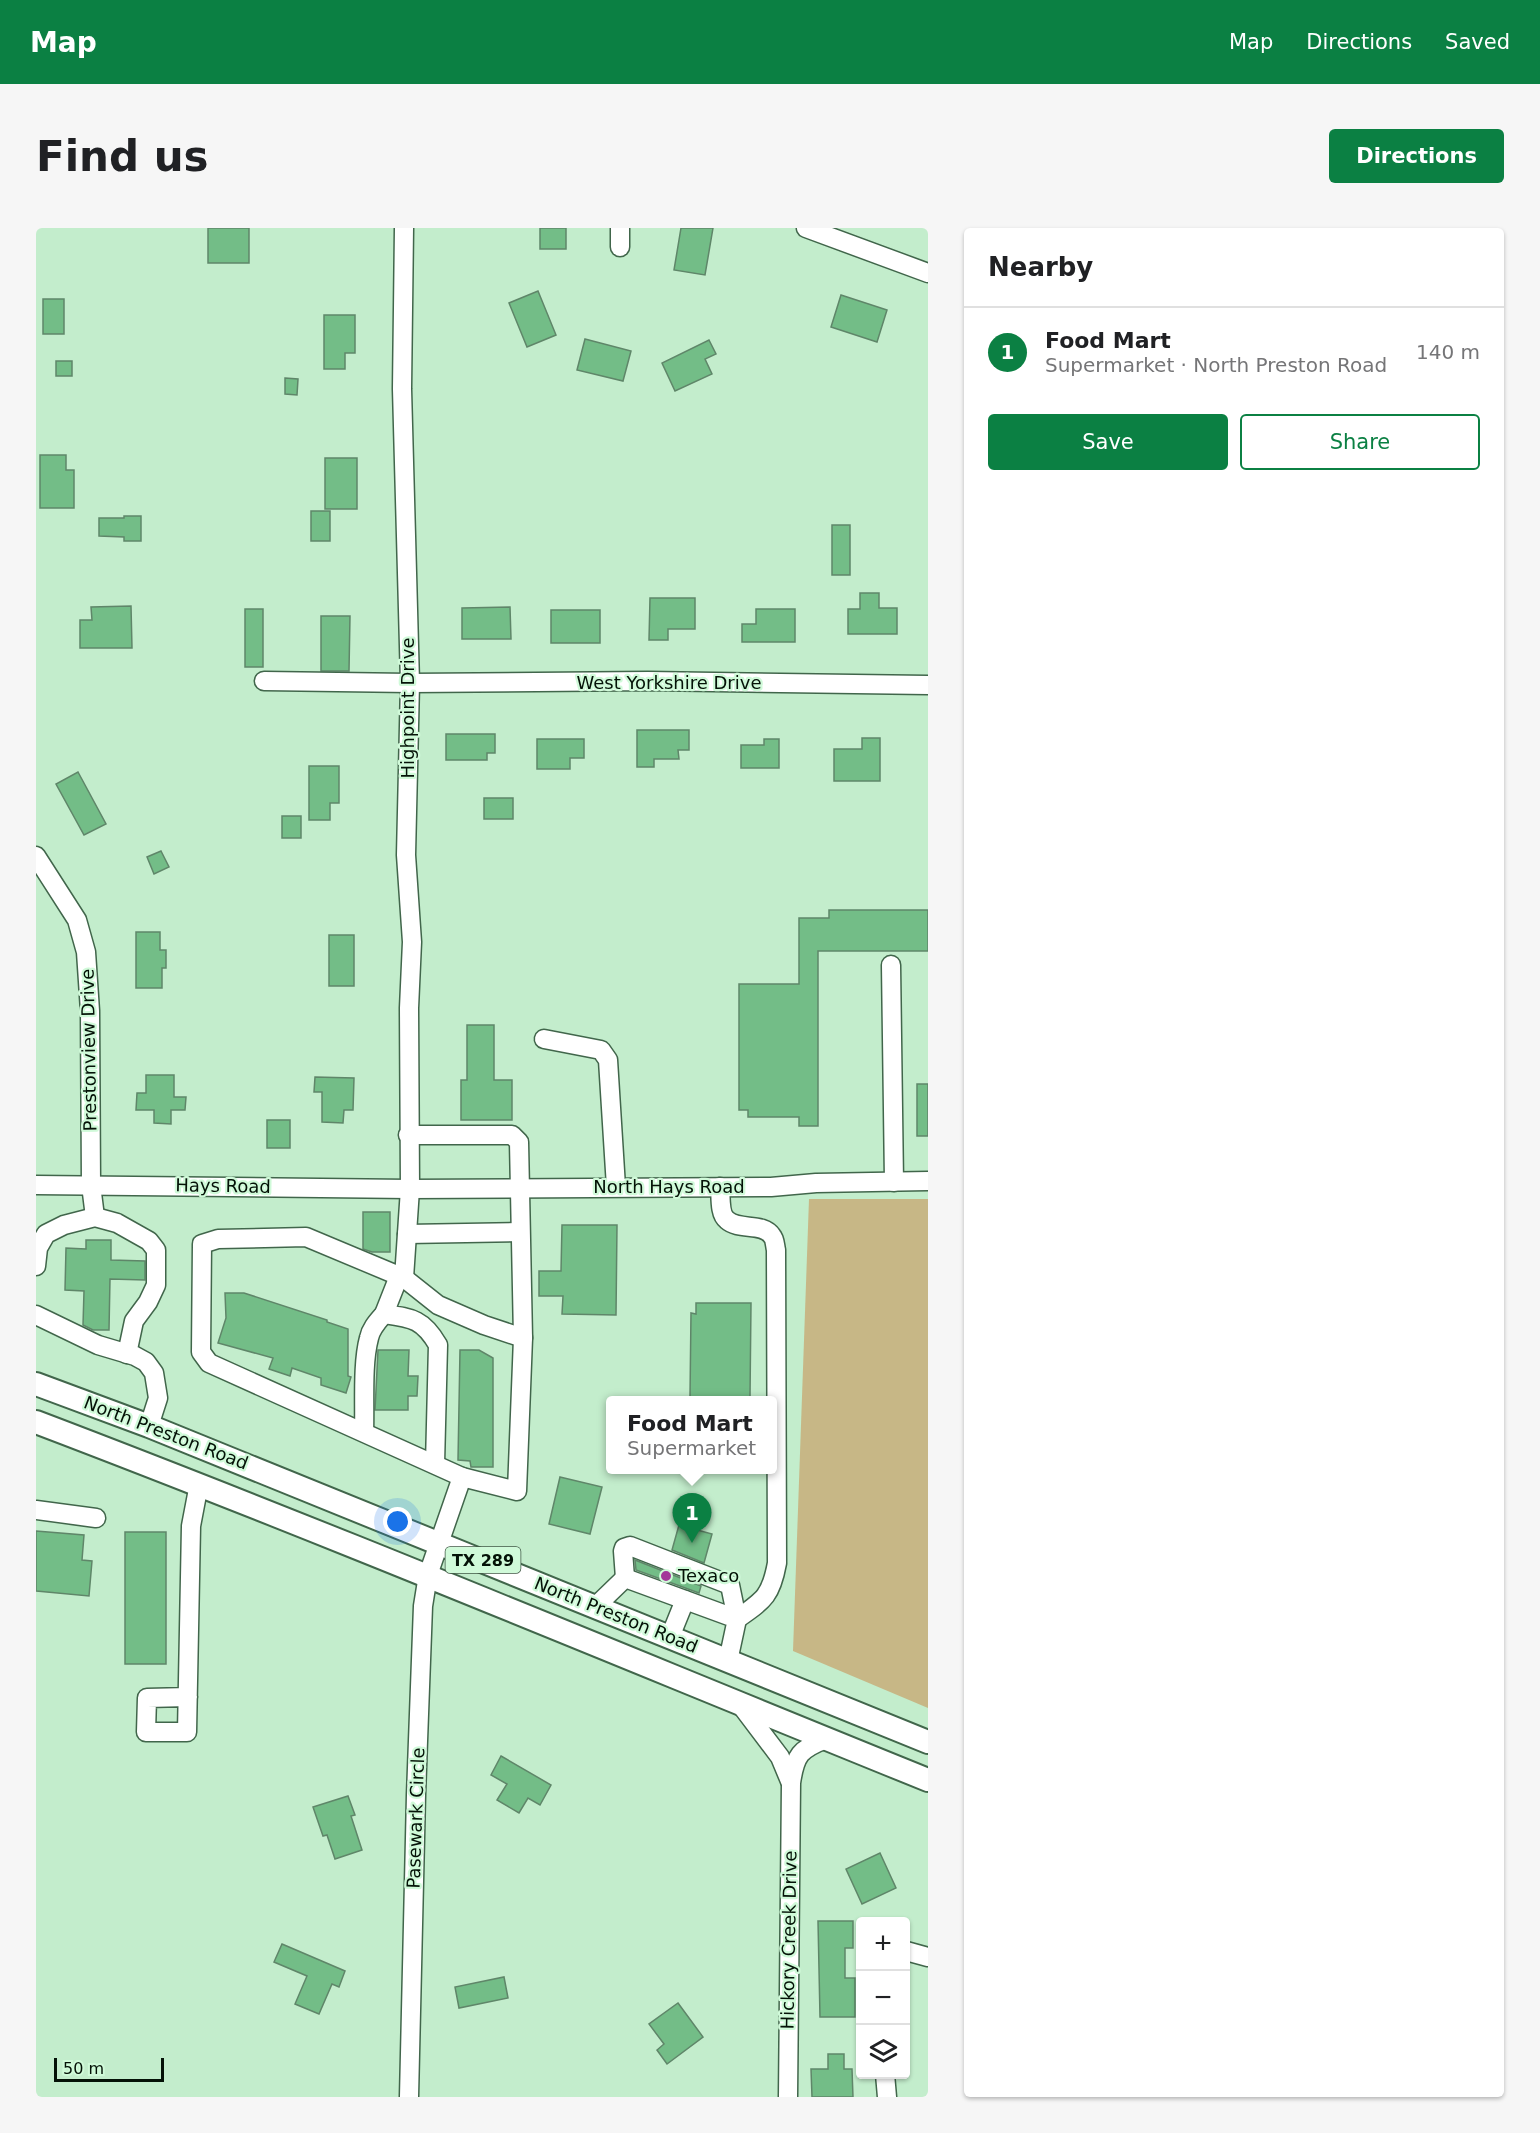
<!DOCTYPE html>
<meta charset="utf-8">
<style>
body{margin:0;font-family:"DejaVu Sans",sans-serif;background:#f6f6f6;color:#202124}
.controls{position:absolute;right:18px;bottom:18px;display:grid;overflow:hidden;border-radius:6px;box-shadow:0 2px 4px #0004}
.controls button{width:54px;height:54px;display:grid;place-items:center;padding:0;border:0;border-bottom:2px solid #e0e0e0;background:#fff;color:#202124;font:30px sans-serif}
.scale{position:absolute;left:18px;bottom:15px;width:110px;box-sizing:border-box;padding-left:6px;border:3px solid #041207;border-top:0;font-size:16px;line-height:21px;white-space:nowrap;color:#041207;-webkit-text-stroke:4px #d0fad9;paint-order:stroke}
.you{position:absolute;left:362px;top:1294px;width:21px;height:21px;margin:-15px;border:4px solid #fff;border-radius:50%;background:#1a73e8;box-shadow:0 0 0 9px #1a73e833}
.badge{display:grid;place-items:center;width:39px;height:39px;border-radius:50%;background:#0b8043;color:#fff;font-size:20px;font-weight:700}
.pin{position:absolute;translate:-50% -50px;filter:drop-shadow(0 2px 3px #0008)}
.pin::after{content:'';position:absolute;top:32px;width:21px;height:18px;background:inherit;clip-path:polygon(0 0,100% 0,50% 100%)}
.popup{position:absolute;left:570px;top:1168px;width:171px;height:78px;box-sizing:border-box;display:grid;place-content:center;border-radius:6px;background:#fff;filter:drop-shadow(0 2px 4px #0005);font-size:20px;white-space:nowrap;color:#757577}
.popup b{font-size:22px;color:#202124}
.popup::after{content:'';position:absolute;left:50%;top:100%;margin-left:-12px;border:12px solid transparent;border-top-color:#fff}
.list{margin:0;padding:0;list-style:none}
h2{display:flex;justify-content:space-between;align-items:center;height:78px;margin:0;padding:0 24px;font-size:26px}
h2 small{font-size:20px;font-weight:400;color:#757577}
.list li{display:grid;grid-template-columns:39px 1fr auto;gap:18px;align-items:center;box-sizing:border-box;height:90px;padding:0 24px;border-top:2px solid #e0e0e0}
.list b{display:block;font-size:22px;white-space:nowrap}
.list p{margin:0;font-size:20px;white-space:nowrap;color:#757577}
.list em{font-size:20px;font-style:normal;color:#757577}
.actions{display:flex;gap:12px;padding:18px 24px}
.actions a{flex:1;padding:14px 0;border:2px solid #0b8043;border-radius:6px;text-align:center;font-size:21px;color:#0b8043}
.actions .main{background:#0b8043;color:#fff}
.icon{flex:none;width:33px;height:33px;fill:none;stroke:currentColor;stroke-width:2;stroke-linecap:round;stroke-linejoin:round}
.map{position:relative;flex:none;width:892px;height:1869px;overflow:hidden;border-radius:6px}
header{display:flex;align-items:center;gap:36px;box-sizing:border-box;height:84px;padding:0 30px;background:#0b8043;color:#fff}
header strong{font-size:28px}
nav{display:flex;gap:33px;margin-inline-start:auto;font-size:21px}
.intro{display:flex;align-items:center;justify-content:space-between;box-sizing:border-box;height:144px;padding:0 36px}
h1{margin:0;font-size:42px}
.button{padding:15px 27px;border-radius:6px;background:#0b8043;color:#fff;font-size:21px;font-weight:700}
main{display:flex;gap:36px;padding:0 36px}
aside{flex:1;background:#fff;border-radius:6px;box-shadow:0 2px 4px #0004}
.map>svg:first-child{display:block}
.green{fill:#c7b786}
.building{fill:#73bd87;stroke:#5f8669;stroke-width:1.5}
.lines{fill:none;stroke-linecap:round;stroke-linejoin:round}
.minor-casing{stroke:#41664b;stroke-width:21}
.major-casing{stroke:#41664b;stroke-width:26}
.minor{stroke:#fff;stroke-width:18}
.major{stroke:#fff;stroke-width:22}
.poi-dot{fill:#a33899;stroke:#d0fad9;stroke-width:2}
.labels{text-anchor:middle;stroke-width:4.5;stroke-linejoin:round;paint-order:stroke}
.shield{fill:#d0fad9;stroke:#415846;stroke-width:1.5}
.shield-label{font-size:16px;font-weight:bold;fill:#041207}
.street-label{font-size:18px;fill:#041207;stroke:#d0fad9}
.poi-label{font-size:18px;fill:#041207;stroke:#d0fad9;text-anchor:start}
</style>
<header>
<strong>Map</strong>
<nav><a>Map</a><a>Directions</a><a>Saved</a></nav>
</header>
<div class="intro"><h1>Find us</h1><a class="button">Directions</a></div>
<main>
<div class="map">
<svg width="892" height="1869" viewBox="0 0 892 1869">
<rect width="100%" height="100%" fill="#c3edcc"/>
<polygon class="green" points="773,971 892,971 892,1480 757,1423"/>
<g class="building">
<rect x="172" y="0" width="41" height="35"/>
<rect x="504" y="0" width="26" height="21"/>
<polygon points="645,0 677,0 669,47 638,42"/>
<polygon points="502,63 520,107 491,119 473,75"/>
<polygon points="805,67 851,82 841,114 795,99"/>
<rect x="7" y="71" width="21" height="35"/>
<polygon points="288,87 319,87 319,125 309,125 309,141 288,141"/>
<polygon points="549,111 595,123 587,153 541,142"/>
<polygon points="673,112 680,126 669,131 676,146 639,163 626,135"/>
<rect x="20" y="133" width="16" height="15"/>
<polygon points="249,150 262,151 261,167 249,166"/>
<polygon points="4,227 30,227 30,242 38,242 38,280 4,280"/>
<rect x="289" y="230" width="32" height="51"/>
<rect x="275" y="283" width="19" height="30"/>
<polygon points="88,288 105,288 105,313 88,313 88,309 63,308 63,290 88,290"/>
<rect x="796" y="297" width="18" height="50"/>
<polygon points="824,365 843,365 843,380 861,380 861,406 812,406 812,381 824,381"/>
<polygon points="614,370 659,370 659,401 632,401 632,412 613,412"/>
<polygon points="95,378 96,420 44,420 44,392 56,392 55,379"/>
<polygon points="474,379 475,411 426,411 426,380"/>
<rect x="209" y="381" width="18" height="58"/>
<polygon points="720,381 759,381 759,414 706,414 706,396 720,396"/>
<rect x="515" y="382" width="49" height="33"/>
<polygon points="285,388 314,388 313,443 285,443"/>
<polygon points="601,502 653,502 653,522 642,522 643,531 618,531 618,539 601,539"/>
<polygon points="410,506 459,506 459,525 451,525 451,532 410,532"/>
<polygon points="826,510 844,510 844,553 798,553 798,521 826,521"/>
<polygon points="501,511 548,511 548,530 534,530 534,541 501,541"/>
<polygon points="728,511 743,511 743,540 705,540 705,517 728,517"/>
<polygon points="273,538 303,538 303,575 294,575 294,592 273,592"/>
<polygon points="42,544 70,596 48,607 20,556"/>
<rect x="448" y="570" width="29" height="21"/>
<rect x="246" y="588" width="19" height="22"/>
<polygon points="125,623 133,639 118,646 111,629"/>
<polygon points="793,682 892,682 892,723 782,723 782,898 763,898 763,889 712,889 712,882 703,882 703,756 763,756 763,690 793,690"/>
<polygon points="100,704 124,704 124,722 130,722 130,740 126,740 126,760 100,760"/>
<rect x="293" y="707" width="25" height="51"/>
<polygon points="431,797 458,797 458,852 476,852 476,892 425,892 425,852 431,852"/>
<polygon points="110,847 138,847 138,869 150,869 149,882 135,882 135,896 118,895 118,882 100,882 101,865 110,865"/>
<polygon points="279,849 318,850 317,882 308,882 307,895 286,894 286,864 278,864"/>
<rect x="881" y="856" width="11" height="52"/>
<rect x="231" y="892" width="23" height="28"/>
<polygon points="327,984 354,984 354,1024 336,1024 327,1021"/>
<polygon points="526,997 581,997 580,1087 526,1086 527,1068 503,1068 503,1043 525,1043"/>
<polygon points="50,1012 75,1012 75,1032 109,1033 109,1052 74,1051 73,1102 57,1102 47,1097 48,1063 29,1062 30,1020 50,1021"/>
<polygon points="189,1065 208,1065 291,1092 291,1094 312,1101 312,1148 315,1149 310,1165 285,1157 285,1150 256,1140 254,1148 233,1141 237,1130 182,1115 190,1090"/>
<polygon points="660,1075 715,1075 714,1170 654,1169 655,1085 660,1086"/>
<polygon points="342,1122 373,1122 372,1148 382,1148 381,1168 372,1168 372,1182 339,1182"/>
<polygon points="424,1122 443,1122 457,1130 457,1239 435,1239 434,1233 422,1232"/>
<polygon points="524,1249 566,1259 554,1306 513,1296"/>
<polygon points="643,1297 676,1306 668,1335 636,1322"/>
<polygon points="0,1303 48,1307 46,1332 56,1333 53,1368 0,1363"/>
<rect x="89" y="1304" width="41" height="132"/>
<polygon points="599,1332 665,1358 663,1365 600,1342"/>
<polygon points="465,1528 515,1557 504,1577 492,1570 483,1585 461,1572 471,1556 455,1547"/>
<polygon points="312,1568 319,1587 315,1588 326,1622 299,1631 291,1607 287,1608 277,1579"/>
<polygon points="844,1625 860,1660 826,1676 810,1641"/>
<polygon points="782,1693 817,1693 817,1720 809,1720 809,1750 819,1750 819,1789 784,1789"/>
<polygon points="246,1716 309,1743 303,1759 296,1756 283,1786 259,1776 271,1748 238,1734"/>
<polygon points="468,1749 472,1770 423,1780 419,1759"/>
<polygon points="642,1775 667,1809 631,1836 621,1822 628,1816 613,1796"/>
<polygon points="792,1826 808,1826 808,1841 816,1841 817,1869 776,1869 775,1841 792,1841"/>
</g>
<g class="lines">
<defs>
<g id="minor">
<polyline points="368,0 366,161 374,455 370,627 376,714 373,780 374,961 368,1050 270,1009 182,1011 166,1016 165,1124 173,1135 426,1249 392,1347 387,1378 380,1567 373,1869"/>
<polyline points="770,0 892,45"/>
<polyline points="584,19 584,0"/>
<polyline points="228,453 374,455 612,453 892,457"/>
<polyline points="0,628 41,692 50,724 54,783 55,957 59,989"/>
<polyline points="855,737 858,954"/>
<polyline points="508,811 565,822 572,832 580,959"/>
<polyline points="372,907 476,907 483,914 487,1110"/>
<polyline points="0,957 374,961 735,959 780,955 892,953"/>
<polyline points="371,1006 484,1004"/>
<polyline points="0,1038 2,1020 10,1006 28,997 59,989 81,995 113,1013 120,1022 120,1057 112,1074 98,1093 91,1126"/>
<path d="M363,1048L348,1086C376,1090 387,1091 402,1117L399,1236"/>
<polyline points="368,1050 402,1077 448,1097 487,1110 481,1263 426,1249"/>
<polyline points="0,1087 62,1117 99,1128 110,1134 118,1145 122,1170 113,1198"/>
<path d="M328,1204C329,1176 326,1136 333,1110C335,1100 342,1093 348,1086"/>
<polyline points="0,1282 60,1290"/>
<path d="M589,1350L587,1323L588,1320L594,1318L694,1357L701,1391C728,1372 735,1368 741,1335L740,1022C739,1018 739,1011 736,1008C727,994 703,1003 691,992C683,986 685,968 684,959"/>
<polyline points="560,1378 589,1350 701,1391 692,1433"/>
<polyline points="634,1409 649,1372"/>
<polyline points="152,1469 111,1470 110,1504 151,1504 155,1298 163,1256"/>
<polyline points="704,1476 744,1529 754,1553"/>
<polyline points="870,1723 892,1729"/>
<polyline points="849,1846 851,1869"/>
<path d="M752,1869L755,1555C759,1527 764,1521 790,1511"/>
</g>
<g id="major">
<polyline points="0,1156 113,1198 892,1514"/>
<path d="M0,1194C300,1308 595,1432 892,1552"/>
</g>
</defs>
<use href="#minor" class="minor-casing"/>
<use href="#major" class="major-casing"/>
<use href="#minor" class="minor"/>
<use href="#major" class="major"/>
</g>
<circle class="poi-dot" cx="630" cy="1348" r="6"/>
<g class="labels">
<rect class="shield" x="409.5" y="1319" width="75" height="26" rx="4.5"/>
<g class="shield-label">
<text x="447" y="1338">TX 289</text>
</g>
<g class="street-label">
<text x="633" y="461">West Yorkshire Drive</text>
<text transform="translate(372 480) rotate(-90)" y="6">Highpoint Drive</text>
<text transform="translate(53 822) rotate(-91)" y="6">Prestonview Drive</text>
<text transform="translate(187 958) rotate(1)" y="6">Hays Road</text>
<text x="633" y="965">North Hays Road</text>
<text transform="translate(130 1205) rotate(21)" y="6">North Preston Road</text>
<text transform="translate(580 1387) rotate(22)" y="6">North Preston Road</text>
<text transform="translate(380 1590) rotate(-88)" y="6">Pasewark Circle</text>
<text transform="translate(753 1712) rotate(-89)" y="6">Hickory Creek Drive</text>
</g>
<g class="poi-label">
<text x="642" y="1354">Texaco</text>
</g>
</g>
</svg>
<div class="controls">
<button>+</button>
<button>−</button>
<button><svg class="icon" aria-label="layers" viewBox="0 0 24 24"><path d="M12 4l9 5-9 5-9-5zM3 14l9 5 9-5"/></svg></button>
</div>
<div class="scale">50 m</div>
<div class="you"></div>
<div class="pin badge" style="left:656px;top:1315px">1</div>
<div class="popup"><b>Food Mart</b>Supermarket</div>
</div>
<aside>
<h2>Nearby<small></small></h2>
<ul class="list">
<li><span class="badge">1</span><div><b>Food Mart</b><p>Supermarket · North Preston Road</p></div><em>140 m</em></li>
</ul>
<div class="actions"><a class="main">Save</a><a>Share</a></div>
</aside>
</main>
